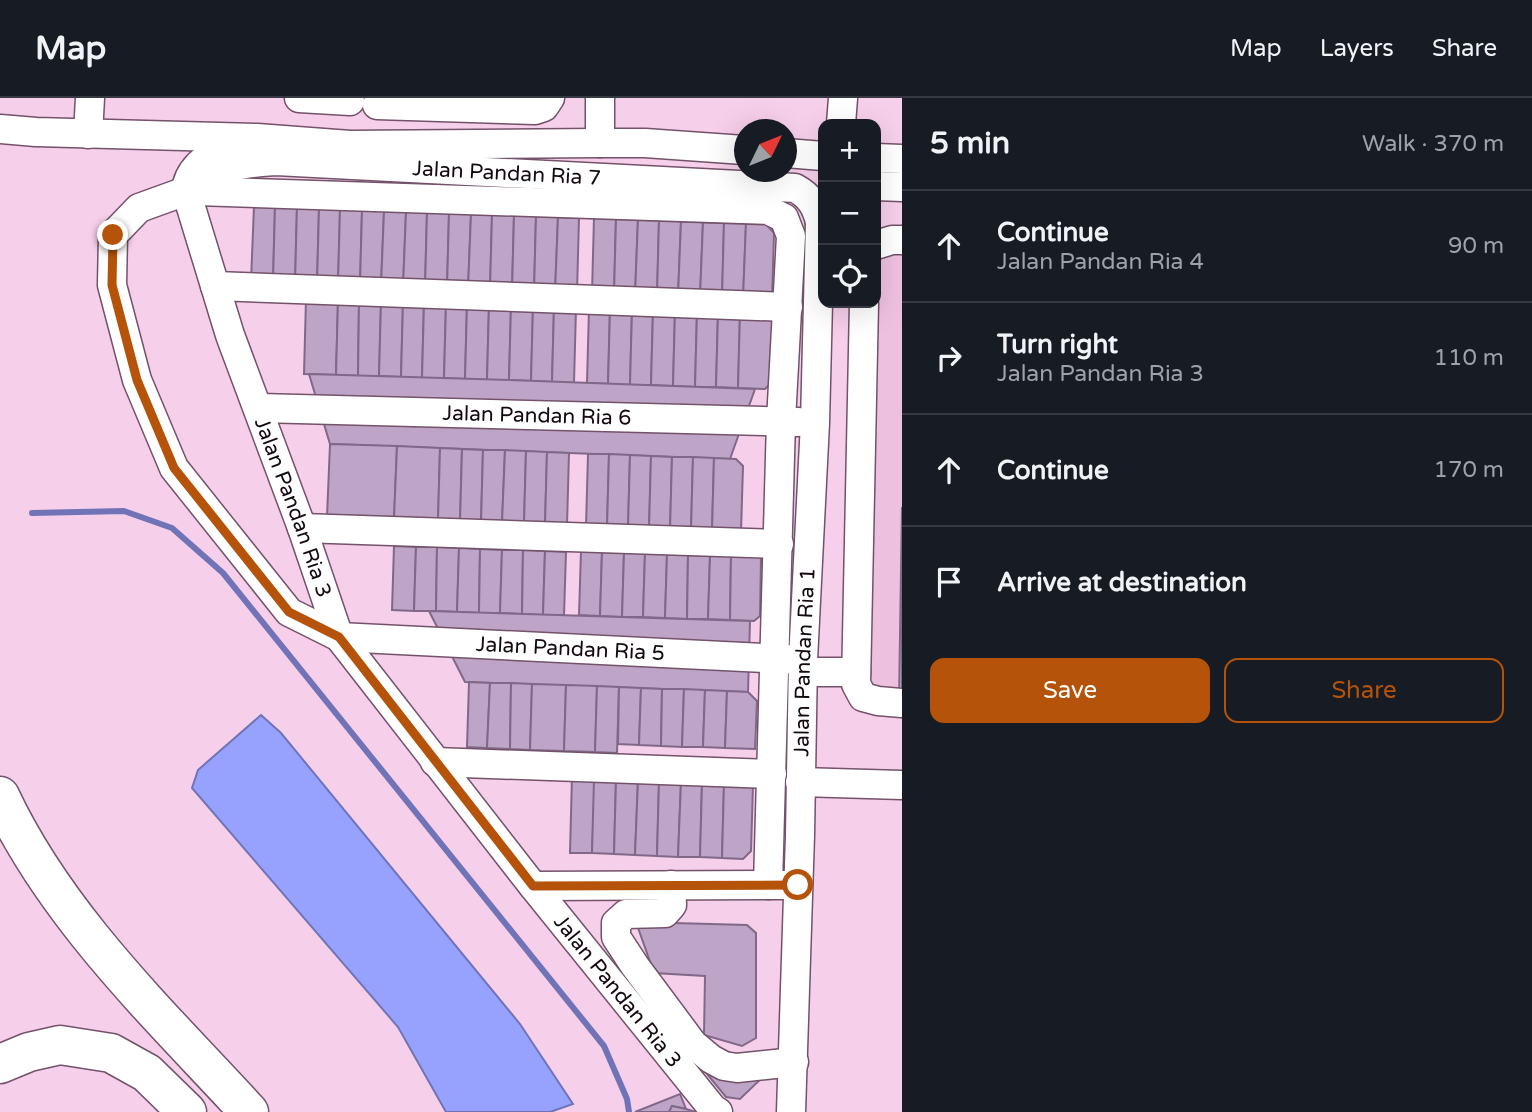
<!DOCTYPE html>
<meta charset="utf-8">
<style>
body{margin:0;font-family:"Varela Round",sans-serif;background:#242831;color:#f1f3f6}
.controls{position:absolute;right:21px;top:21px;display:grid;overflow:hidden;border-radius:14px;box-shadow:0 7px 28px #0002}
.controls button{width:63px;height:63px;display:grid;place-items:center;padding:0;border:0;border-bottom:2px solid #363941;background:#171b24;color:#f1f3f6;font:35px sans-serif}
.compass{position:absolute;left:734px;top:21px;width:63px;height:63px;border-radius:50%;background:#171b24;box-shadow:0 7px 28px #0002;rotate:47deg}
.stop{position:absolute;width:21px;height:21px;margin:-16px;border:5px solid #b45309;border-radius:50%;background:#fff}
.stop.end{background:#b45309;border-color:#fff;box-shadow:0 2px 7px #0008}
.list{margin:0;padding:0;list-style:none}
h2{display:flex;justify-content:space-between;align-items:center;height:91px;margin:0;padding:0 28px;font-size:30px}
h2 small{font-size:23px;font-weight:400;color:#9ea1a6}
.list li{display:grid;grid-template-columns:46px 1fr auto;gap:21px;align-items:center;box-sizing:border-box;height:112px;padding:0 28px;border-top:2px solid #363941}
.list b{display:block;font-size:26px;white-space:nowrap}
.list p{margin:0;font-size:23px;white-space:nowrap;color:#9ea1a6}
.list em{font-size:23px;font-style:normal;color:#9ea1a6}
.actions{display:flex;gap:14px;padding:21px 28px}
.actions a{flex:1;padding:16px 0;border:2px solid #b45309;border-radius:14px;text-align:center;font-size:24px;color:#b45309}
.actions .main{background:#b45309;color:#fff}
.icon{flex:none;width:38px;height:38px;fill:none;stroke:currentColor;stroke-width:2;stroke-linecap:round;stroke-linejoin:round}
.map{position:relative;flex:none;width:902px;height:1014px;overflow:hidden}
header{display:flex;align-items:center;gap:42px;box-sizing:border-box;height:98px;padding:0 35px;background:#171b24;border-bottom:2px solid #363941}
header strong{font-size:33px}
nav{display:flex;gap:38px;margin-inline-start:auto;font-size:24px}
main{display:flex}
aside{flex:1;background:#171b24}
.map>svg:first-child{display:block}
.built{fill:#edc0df}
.water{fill:#97a2fe;stroke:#7074b7;stroke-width:2}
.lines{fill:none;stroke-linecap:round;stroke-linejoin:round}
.stream{stroke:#7074b7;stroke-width:6}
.building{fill:#bea5c7;stroke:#806988;stroke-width:2}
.minor-casing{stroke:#73526a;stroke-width:31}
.highway-casing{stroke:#73526a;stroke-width:41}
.minor{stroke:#fff;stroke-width:28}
.highway{stroke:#fff;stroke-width:38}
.route{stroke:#b45309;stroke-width:9}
.labels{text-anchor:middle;stroke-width:6;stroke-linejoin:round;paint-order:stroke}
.street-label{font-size:21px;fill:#140811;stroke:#fedff4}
</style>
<header>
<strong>Map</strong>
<nav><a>Map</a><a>Layers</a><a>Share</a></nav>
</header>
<main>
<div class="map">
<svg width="902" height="1014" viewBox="0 0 902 1014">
<rect width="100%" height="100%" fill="#f6cfea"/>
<polygon class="built" points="902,147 902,600 867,595 876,157"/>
<polygon class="water" points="261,617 281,635 520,926 573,1006 550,1014 446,1014 398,929 192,690 198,672"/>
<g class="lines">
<polyline class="stream" points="32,415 124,413 172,430 223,475 604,948 627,1001 629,1014"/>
</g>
<g class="building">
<polygon points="254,108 275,108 273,184 251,183"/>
<polygon points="275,108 297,109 295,185 273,184"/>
<polygon points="297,109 319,110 317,186 295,185"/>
<polygon points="319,110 340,111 338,186 317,186"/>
<polygon points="340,111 362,112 360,187 338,186"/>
<polygon points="362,112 384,113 381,188 360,187"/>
<polygon points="384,113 406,114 403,189 381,188"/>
<polygon points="406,114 427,114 425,190 403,189"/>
<polygon points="427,114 449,115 447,190 425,190"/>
<polygon points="449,115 471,116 468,191 447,190"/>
<polygon points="471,116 492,117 490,192 468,191"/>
<polygon points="492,117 514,117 512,193 490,192"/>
<polygon points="514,117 536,118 534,194 512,193"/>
<polygon points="536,118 558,119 555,195 534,194"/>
<polygon points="558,119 579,120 577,195 555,195"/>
<polygon points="594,120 616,120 614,196 592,195"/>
<polygon points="616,120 638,121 635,197 614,196"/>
<polygon points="638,121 659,122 657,198 635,197"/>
<polygon points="659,122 681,123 678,198 657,198"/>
<polygon points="681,123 703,124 700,199 678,198"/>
<polygon points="703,124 724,125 722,200 700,199"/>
<polygon points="724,125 746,125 743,201 722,200"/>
<polygon points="746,125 766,126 774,135 772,202 743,201"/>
<polygon points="306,201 338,202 336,277 304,276"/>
<polygon points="338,202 359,203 358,278 336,277"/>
<polygon points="359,203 381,204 379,278 358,278"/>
<polygon points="381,204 403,204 401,279 379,278"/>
<polygon points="403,204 424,205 422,280 401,279"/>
<polygon points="424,205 446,206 444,280 422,280"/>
<polygon points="446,206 467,206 465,281 444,280"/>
<polygon points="467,206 489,207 487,282 465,281"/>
<polygon points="489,207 511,208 509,282 487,282"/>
<polygon points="511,208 533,209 531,283 509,282"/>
<polygon points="533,209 554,209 552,284 531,283"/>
<polygon points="554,209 576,210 574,285 552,284"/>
<polygon points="589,211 610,211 608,286 587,285"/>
<polygon points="610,211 632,212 630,287 608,286"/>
<polygon points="632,212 653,213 651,287 630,287"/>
<polygon points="653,213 675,213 673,288 651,287"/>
<polygon points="675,213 697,214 695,289 673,288"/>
<polygon points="697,214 718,215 716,289 695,289"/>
<polygon points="718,215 740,215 738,290 716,289"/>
<polygon points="740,215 774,216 772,284 765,291 738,290"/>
<polygon points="309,276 509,282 755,291 730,361 330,346"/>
<polygon points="330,346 397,348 394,421 327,419"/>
<polygon points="397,348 440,350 438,423 394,421"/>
<polygon points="440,350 462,351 460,424 438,423"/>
<polygon points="462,351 483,352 481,425 460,424"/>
<polygon points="483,352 505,352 502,425 481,425"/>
<polygon points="505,352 526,353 524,426 502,425"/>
<polygon points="526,353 547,354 545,427 524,426"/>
<polygon points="547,354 569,355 567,428 545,427"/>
<polygon points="588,356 609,356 607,430 586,429"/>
<polygon points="609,356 630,357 628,430 607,430"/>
<polygon points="630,357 651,358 649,431 628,430"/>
<polygon points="651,358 672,359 670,432 649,431"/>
<polygon points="672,359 693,359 691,432 670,432"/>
<polygon points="693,359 714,360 712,433 691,432"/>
<polygon points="714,360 736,361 743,368 741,434 712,433"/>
<polygon points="902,409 902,602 899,602"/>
<polygon points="394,448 416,449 414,513 392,512"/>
<polygon points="416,449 437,449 436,513 414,513"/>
<polygon points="437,449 459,450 457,514 436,513"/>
<polygon points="459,450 480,451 479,515 457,514"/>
<polygon points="480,451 502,452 500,515 479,515"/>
<polygon points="502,452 523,452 522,516 500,515"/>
<polygon points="523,452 545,453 543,517 522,516"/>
<polygon points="545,453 566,454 564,517 543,517"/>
<polygon points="581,453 602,454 600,518 579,517"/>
<polygon points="602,454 624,455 622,519 600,518"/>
<polygon points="624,455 645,455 643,519 622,519"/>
<polygon points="645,455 667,456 665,520 643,519"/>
<polygon points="667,456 688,457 687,521 665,520"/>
<polygon points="688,457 710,458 708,521 687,521"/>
<polygon points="710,458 731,458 730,522 708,521"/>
<polygon points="731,458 761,459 760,518 754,523 730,522"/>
<polygon points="429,513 750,523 748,594 465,584"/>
<polygon points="469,584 490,585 487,650 467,649"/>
<polygon points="490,585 511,585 510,651 487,650"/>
<polygon points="511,585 532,586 530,652 510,651"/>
<polygon points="532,586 566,587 564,653 530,652"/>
<polygon points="566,587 597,588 595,654 564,653"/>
<polygon points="597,588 619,589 617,655 595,654"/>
<polygon points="619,589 641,590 639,647 618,646"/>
<polygon points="641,590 662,591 661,648 639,647"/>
<polygon points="662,591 684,591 682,649 661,648"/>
<polygon points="684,591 705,592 703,649 682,649"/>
<polygon points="705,592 727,593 725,650 703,649"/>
<polygon points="727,593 748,594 757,603 755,651 725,650"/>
<polygon points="572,678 595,679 592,755 570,755"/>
<polygon points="594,681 616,682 614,756 592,755"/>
<polygon points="616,682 638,682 635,757 614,756"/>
<polygon points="638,682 659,683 657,758 635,757"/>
<polygon points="659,683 681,684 678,759 657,758"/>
<polygon points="681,684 702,685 700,759 678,759"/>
<polygon points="702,685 724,686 722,760 700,759"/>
<polygon points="724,686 753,687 751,753 743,761 722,760"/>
<polygon points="636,824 747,827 756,835 756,940 742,948 704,937 705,878 654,875"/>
<polygon points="708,970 767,975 740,1001 726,999 707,976"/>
<polygon points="680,996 686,1011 672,1008 669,1014 635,1014"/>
<polygon points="672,1008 686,1011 696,1014 669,1014"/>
</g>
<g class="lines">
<defs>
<g id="minor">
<polyline points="299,0 350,3"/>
<polyline points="377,7 535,12 544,9 550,0"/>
<polyline points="841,26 843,0"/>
<polyline points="0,31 36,34 257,40 350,47 600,45 645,45 744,52"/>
<polyline points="88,36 90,0"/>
<path id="s1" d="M236,40C215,55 188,66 186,93L230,237L302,430L339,539L533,788L713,1011L718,1014"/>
<polyline points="600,45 600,0"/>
<polyline points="786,55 823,58"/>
<polyline points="876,60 902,61"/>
<polyline points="876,88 902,89"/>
<path id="s2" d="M198,91C215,66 248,65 276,63L795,90C810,98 816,108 820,124"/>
<path id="s3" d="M186,93L139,110L113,137L112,187L137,282L174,370L289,514L339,539L803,562"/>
<polyline points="197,93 768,112 784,120 791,138 781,323 768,787"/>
<polyline points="876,147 892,142 902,142"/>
<polyline points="215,188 788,209"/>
<polyline points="864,205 856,586 863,599 878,603 902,605"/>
<path id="s4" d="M259,310L798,324"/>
<polyline points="302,430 779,446"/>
<polyline points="803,574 856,574"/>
<polyline points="435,664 772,676"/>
<polyline points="800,684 902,687"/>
<polyline points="671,787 672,807 665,815 626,816 616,825 616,839 635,868 693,946 711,961 724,968 737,970 794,964"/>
<polyline points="533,788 785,787"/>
<path id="s5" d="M791,1014L800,737L803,562L815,325L820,124L823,115"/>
</g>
<g id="highway">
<path d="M0,698C57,820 159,916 249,1014"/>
<polyline points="0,966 29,954 60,947 111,955 147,975 187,1014"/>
</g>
</defs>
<use href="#minor" class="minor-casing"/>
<use href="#highway" class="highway-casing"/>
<use href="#minor" class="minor"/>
<use href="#highway" class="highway"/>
</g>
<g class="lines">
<polyline class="route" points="113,137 112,187 137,282 174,370 289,514 339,539 533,788 798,787"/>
</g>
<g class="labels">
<g class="street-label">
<text dy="7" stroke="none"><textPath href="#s2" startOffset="317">Jalan Pandan Ria 7</textPath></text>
<text dy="7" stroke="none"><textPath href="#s4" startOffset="278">Jalan Pandan Ria 6</textPath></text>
<text dy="7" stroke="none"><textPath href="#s1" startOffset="410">Jalan Pandan Ria 3</textPath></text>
<text dy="7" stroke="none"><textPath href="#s3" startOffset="803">Jalan Pandan Ria 5</textPath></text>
<text dy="7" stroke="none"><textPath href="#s5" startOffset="450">Jalan Pandan Ria 1</textPath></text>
<text dy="7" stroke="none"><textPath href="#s1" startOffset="998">Jalan Pandan Ria 3</textPath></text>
</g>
</g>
</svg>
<div class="controls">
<button>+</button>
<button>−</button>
<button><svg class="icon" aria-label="locate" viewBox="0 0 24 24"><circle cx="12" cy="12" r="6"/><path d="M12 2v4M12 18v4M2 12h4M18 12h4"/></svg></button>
</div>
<svg class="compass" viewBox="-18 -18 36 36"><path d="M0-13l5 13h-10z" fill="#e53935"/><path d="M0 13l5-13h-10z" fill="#9ea1a6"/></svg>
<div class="stop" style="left:798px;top:787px"></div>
<div class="stop end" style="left:113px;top:137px"></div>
</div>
<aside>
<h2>5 min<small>Walk · 370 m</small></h2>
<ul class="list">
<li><svg class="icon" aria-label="ahead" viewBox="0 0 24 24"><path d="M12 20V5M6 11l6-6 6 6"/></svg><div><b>Continue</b><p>Jalan Pandan Ria 4</p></div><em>90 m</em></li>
<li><svg class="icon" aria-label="right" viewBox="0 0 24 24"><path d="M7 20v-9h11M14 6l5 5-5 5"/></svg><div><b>Turn right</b><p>Jalan Pandan Ria 3</p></div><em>110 m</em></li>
<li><svg class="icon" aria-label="ahead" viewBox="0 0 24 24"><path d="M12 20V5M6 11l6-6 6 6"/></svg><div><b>Continue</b></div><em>170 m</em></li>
<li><svg class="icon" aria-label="arrive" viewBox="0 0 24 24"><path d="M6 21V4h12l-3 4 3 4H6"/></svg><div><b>Arrive at destination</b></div></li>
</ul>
<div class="actions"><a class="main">Save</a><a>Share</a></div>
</aside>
</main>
